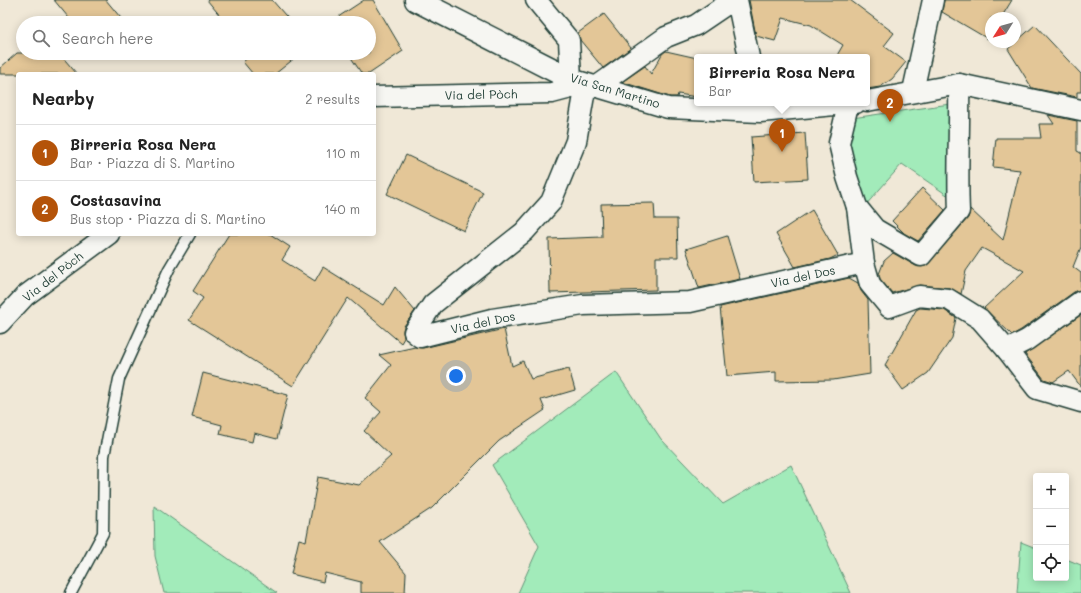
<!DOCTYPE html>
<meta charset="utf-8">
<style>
body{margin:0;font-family:Mali,sans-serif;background:#f6f6f6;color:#222}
.controls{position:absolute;right:12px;bottom:12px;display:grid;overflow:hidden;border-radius:4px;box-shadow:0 2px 10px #0003}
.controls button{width:36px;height:36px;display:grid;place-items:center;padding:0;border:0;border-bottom:1px solid #e0e0e0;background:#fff;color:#222;font:20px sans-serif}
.compass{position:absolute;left:985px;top:12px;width:36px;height:36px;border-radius:50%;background:#fff;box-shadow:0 2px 10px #0003;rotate:233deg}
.you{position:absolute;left:456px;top:376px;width:14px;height:14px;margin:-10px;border:3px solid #fff;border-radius:50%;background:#1a73e8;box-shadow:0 0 0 6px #1a73e833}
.badge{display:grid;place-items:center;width:26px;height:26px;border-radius:50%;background:#b45309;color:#fff;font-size:13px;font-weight:700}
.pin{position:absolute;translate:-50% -33px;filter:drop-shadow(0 1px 2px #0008)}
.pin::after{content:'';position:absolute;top:21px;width:14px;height:12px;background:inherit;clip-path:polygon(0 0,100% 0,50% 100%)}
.popup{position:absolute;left:694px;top:54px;width:176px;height:52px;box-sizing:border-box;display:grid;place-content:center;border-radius:4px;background:#fff;filter:drop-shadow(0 1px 3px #0005);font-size:13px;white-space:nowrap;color:#767676}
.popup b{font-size:15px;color:#222}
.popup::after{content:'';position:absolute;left:50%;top:100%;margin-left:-8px;border:8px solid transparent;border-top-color:#fff}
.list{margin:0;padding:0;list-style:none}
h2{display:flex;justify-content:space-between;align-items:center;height:52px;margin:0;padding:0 16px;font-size:17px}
h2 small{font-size:13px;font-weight:400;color:#767676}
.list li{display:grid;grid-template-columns:26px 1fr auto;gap:12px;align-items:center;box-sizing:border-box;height:56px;padding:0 16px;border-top:1px solid #e0e0e0}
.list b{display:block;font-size:15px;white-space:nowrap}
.list p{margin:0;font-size:13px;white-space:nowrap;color:#767676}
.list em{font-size:13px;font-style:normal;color:#767676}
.icon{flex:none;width:22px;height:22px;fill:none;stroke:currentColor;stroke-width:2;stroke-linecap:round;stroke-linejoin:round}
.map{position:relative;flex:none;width:1081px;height:593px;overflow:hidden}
.search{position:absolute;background:#fff;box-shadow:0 2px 10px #0003;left:16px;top:16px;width:360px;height:44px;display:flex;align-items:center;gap:10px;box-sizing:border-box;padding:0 14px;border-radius:22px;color:#767676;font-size:15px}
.panel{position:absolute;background:#fff;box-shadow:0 2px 10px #0003;left:16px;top:72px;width:360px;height:164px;border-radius:4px}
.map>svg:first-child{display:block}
.green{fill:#a2ebba;stroke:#609477}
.building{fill:#e3c697;stroke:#1f3d34}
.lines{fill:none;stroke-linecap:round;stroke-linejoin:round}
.service-casing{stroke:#1f3d34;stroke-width:13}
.minor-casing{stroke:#1f3d34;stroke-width:23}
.tertiary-casing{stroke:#1f3d34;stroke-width:25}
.service{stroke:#f6f6f2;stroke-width:10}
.minor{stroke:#f6f6f2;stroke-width:20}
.tertiary{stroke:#f6f6f2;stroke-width:22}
.labels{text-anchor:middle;stroke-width:4;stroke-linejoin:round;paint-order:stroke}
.street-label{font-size:12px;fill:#1f3d34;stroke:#f6f6f2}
</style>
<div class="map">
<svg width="1081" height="593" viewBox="0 0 1081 593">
<rect width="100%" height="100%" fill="#f0e8d7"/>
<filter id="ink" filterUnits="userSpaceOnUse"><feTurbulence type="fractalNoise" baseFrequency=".025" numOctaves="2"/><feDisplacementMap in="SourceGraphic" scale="8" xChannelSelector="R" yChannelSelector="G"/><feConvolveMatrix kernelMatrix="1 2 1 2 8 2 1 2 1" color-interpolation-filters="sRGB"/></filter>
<g filter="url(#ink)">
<g class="green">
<polygon points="957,103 953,199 902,164 864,207 847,177 845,119"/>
<polygon points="616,372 661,439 723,504 791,465 851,593 518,593 539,546 492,465"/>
<polygon points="154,506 277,593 164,593 155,556"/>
<polygon points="1021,542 1036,548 1036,578 1066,578 1066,559 1081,565 1081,593 1017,593"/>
</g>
<g class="building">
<polygon points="54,0 106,0 125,23 73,23"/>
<polygon points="207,0 272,0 292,23 226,23"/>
<polygon points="364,0 373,0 403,51 369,74 362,74 348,53 369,53 369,23 329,23"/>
<polygon points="749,0 850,0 894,33 884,46 906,62 892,79 880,87 867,89 867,57 836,57 843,45 811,25 783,18 775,41 756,36"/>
<polygon points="944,0 1012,0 1001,18 991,18 991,34 988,39 942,12"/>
<polygon points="604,14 631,48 603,68 580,40 578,33"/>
<polygon points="1035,25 1081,74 1081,92 1077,92 1077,97 1032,88 1008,49"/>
<polygon points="666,51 697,58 697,97 678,94 677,97 670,97 622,82 645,66 651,74 662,54"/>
<polygon points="17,53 59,53 77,74 0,74 0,68"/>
<polygon points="253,53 301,53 275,74 253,74 243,62"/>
<polygon points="1048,115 1077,121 1077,151 1081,153 1081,247 1073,267 1081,273 1081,290 1074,292 1021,330 1012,335 984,308 1024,271 982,248 966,271 961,294 950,288 920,285 892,293 880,279 879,274 884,261 893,253 916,266 926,266 968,218 970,209 1003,240 1020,170 993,167 996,138 1041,138 1039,124 1054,124"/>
<polygon points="805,133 808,179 754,182 751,137"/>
<polygon points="406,155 483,192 464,231 387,194"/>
<polygon points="922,188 945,210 918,241 905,234 892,221"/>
<polygon points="654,203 655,219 677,219 678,257 656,257 656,290 550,293 549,239 602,237 601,204"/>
<polygon points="812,210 838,255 830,259 795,267 776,234"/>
<polygon points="229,234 270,234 290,247 282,260 315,281 323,267 384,305 395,287 415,311 404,326 403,331 404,338 401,343 348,298 293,386 189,320 203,298 193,291"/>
<polygon points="727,236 740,279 699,288 686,249"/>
<polygon points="849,278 858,283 861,291 868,300 870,374 833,380 776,381 776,372 727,376 720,307"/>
<polygon points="920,308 944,310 956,318 952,338 928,373 903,390 885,365 916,310"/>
<polygon points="1081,315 1081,387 1069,371 1053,382 1044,379 1025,354"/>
<polygon points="504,329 512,366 523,361 531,379 569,369 575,390 541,400 545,410 499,441 432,508 380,542 406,573 405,593 361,593 361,582 325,573 323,582 291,574 299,539 306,541 318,477 359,485 391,456 364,431 381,412 365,398 391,365 379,355 415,347 423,348"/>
<polygon points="203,373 288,395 277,439 254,433 252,442 220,434 222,425 192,417"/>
</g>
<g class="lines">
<defs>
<polyline id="service" points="71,593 103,533 104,456 119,379 169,269 190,234"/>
<g id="minor">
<polyline points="536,0 569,40 571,79 668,108 760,112 856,103"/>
<polyline points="737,0 749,57"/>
<polyline points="596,87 666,37 696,25 733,0"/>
<polyline points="913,91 933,0"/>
<polyline points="374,97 552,93 586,84 576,141 551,202 524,232 433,304 414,332 420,337 492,319 583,305 690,302 864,263"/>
<polyline points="867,101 959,84 1081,110"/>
<path d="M848,105L839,143L847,177L857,207L875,229L921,256L959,211C957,169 960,126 959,84"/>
<polyline points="857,207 864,263 870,284 889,307 919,296 948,299 980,319 1007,350 1037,389 1081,402"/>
<polyline points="0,323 25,296 109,234"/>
<polyline points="1007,350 1027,340 1081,301"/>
</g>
<polyline id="tertiary" points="416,0 571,79"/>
</defs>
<use href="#service" class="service-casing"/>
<use href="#minor" class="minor-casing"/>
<use href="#tertiary" class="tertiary-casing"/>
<use href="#service" class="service"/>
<use href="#minor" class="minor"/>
<use href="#tertiary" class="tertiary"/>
</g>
</g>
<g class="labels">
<g class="street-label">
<text transform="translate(615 91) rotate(17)" y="4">Via San Martino</text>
<text transform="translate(481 95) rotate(-1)" y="4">Via del Pòch</text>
<text transform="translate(53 277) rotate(-38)" y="4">Via del Pòch</text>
<text transform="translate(803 277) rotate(-12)" y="4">Via del Dos</text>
<text transform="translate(483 323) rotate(-12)" y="4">Via del Dos</text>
</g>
</g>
</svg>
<div class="controls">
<button>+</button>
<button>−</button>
<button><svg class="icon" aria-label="locate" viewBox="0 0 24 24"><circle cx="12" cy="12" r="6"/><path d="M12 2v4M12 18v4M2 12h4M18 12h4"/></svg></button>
</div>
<svg class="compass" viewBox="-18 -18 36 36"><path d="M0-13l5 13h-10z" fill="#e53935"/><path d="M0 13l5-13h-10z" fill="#767676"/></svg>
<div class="you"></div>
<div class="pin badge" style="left:782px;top:152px">1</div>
<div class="popup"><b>Birreria Rosa Nera</b>Bar</div>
<div class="pin badge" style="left:890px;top:122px">2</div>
<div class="search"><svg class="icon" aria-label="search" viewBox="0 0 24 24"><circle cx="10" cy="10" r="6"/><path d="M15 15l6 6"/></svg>Search here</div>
<section class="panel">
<h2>Nearby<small>2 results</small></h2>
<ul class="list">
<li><span class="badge">1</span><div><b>Birreria Rosa Nera</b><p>Bar · Piazza di S. Martino</p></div><em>110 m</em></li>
<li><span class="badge">2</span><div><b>Costasavina</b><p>Bus stop · Piazza di S. Martino</p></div><em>140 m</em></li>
</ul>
</section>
</div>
